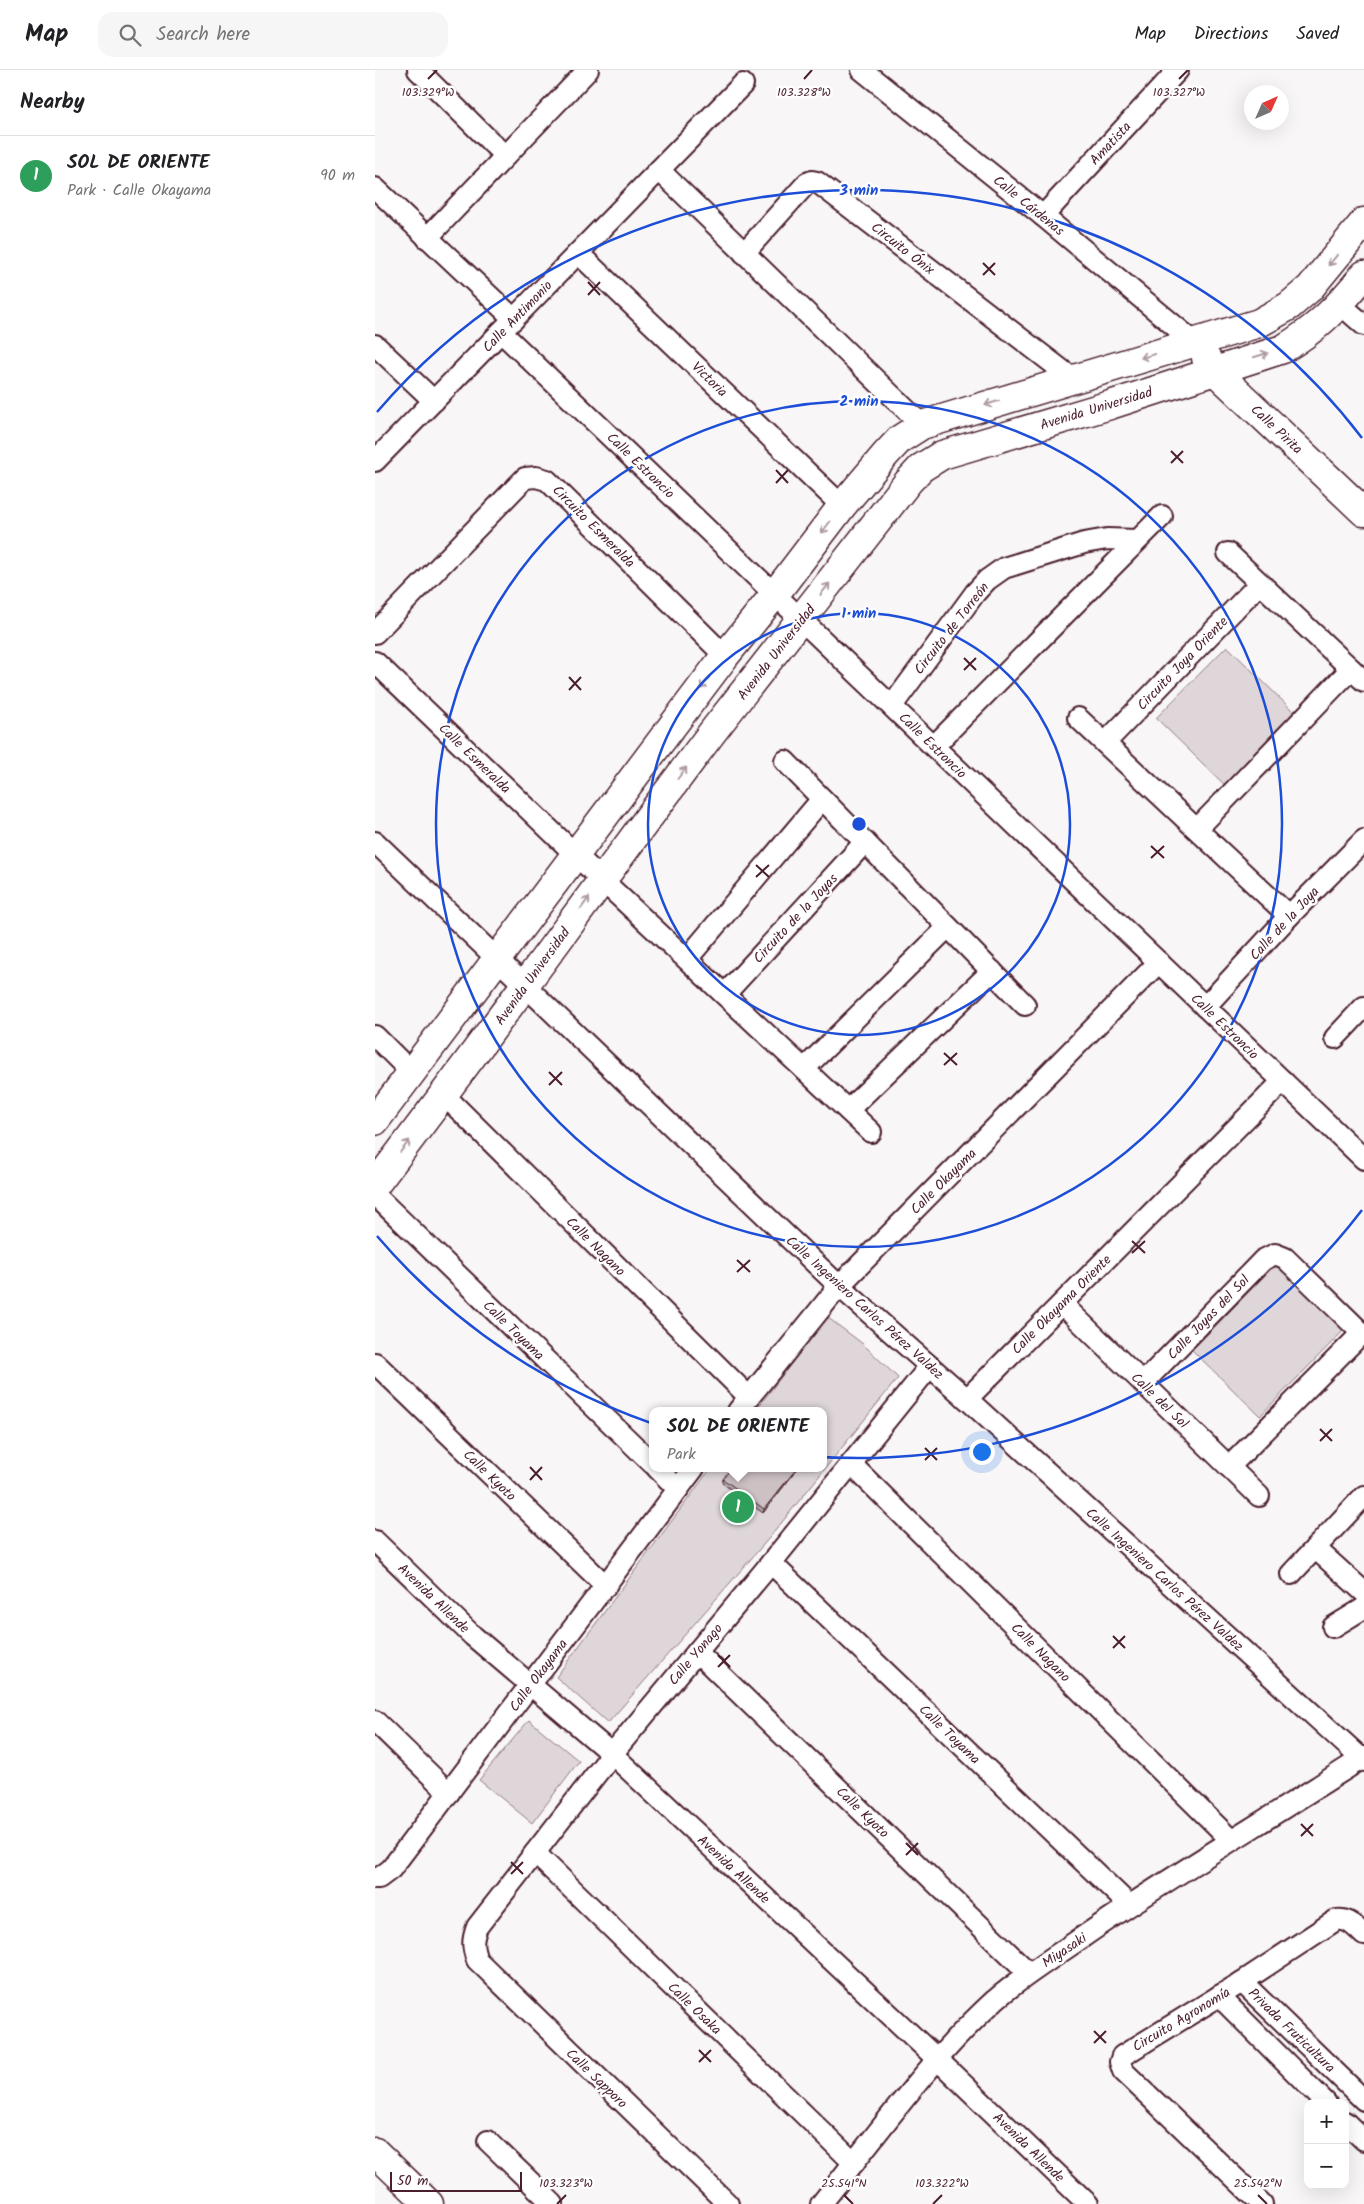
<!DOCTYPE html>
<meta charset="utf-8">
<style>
body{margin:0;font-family:Kalam,sans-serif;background:#f6f6f6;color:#202124}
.controls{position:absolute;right:15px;bottom:15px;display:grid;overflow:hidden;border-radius:10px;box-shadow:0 5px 20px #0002}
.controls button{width:45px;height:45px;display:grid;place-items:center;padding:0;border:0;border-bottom:1px solid #e0e0e0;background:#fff;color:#202124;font:25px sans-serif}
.compass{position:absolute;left:869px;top:15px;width:45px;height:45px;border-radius:50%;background:#fff;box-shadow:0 5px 20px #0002;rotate:45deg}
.scale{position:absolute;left:15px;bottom:12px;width:132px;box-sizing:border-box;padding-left:5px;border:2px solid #4a1f2b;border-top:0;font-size:14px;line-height:18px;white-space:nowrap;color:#4a1f2b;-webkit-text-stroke:4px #fff;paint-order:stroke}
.you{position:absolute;left:606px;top:1381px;width:18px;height:18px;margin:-12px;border:4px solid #fff;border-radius:50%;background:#1a73e8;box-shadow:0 0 0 8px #1a73e833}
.badge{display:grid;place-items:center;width:32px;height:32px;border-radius:50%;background:#b45309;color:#fff;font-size:16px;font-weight:700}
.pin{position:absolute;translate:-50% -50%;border:2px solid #fff;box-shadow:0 1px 5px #0006}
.popup{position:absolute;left:274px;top:1337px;width:178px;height:65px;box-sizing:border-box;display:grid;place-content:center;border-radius:10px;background:#fff;filter:drop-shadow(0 1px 4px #0005);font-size:16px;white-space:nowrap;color:#757577}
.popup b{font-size:19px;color:#202124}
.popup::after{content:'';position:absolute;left:50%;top:100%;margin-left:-10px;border:10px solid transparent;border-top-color:#fff}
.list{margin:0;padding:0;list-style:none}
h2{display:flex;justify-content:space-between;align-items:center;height:65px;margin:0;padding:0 20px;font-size:21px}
h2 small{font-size:16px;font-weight:400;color:#757577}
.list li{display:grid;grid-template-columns:32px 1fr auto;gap:15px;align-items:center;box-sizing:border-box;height:80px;padding:0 20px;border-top:1px solid #e0e0e0}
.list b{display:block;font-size:19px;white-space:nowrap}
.list p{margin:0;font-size:16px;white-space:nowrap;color:#757577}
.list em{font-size:16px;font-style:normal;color:#757577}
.icon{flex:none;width:28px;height:28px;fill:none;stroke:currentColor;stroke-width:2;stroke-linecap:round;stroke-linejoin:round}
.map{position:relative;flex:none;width:989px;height:2134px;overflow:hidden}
header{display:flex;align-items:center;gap:30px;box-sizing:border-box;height:70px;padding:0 25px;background:#fff;border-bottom:1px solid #e0e0e0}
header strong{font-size:24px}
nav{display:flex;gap:28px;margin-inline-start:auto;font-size:18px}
.search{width:350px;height:45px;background:#f6f6f6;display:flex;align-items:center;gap:12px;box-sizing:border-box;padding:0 18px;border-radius:15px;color:#757577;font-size:19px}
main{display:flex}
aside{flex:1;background:#fff}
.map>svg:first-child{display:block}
.green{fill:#ded6d9;stroke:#947a82}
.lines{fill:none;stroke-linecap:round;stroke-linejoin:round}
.street-casing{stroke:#4a1f2b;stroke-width:24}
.secondary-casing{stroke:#4a1f2b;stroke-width:31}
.street{stroke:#fff;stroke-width:20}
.secondary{stroke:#fff;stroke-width:28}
.wall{fill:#b0a6a9;stroke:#4a1f2b}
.shaded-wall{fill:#908789;stroke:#4a1f2b}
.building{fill:#cdc1c4;stroke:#4a1f2b}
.oneway{stroke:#ae9aa0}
.ticks{fill:none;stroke:#4a1f2b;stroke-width:2}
.ring{fill:none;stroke:#1d4ed8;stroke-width:2.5}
.labels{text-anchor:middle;stroke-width:5;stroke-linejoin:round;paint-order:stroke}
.street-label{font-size:14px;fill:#4a1f2b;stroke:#fff}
.ticks-label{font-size:12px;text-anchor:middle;fill:#4a1f2b;stroke:#fff;stroke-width:5;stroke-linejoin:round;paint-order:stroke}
.centre{fill:#1d4ed8;stroke:#fff;stroke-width:2.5}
.ring-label{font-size:15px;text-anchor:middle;font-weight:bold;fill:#1d4ed8;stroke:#fff;stroke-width:5;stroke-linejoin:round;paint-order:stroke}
</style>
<header>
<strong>Map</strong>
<div class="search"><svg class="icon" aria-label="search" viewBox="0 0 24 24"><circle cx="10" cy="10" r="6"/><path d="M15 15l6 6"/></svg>Search here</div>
<nav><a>Map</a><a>Directions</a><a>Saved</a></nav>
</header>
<main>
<aside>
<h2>Nearby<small></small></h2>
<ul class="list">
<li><span class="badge" style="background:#2e9e5b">1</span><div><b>SOL DE ORIENTE</b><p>Park · Calle Okayama</p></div><em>90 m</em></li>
</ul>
</aside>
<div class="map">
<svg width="989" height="2134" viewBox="0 0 989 2134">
<rect width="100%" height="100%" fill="#f8f6f7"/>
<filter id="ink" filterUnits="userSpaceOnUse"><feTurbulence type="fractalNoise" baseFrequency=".02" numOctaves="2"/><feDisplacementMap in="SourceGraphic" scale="10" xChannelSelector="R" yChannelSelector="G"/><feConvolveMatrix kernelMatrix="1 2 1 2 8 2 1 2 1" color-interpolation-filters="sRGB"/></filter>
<g filter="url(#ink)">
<g class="green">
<polygon points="852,576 929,652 858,723 781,648"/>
<polygon points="901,1194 969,1260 885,1346 817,1280"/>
<polygon points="452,1247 488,1274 523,1308 395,1467 233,1653 181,1607 336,1398 448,1398 448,1341 380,1341"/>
<polygon points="154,1650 204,1691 157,1753 104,1710"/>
</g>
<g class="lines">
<defs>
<g id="street">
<polyline points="43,0 130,86"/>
<polyline points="487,0 668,146 820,273"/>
<polyline points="284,100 547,355"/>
<polyline points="0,118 139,249"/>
<polyline points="668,146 803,0"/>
<polyline points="52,168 213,0"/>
<polyline points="203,183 467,436"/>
<polyline points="369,183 432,113 437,111 442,112 697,308"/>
<polyline points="965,234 989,255"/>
<polyline points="126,262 989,1089"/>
<polyline points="0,275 59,331"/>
<polyline points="0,391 368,14"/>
<polyline points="853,483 989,611"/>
<polyline points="0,563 150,408 161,407 172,410 350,586"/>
<polyline points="0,592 227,810 496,1062"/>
<polyline points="517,636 600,523 612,510 629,498 709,473 732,469 762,470"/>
<polyline points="703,648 914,846"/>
<polyline points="730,673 885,513"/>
<polyline points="559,676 787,446"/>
<polyline points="410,691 650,935"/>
<polyline points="822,759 976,599"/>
<polyline points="0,772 464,1216 592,1329 989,1691"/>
<polyline points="312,889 447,729"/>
<polyline points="350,924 490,772"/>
<polyline points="830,937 914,846 989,770"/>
<polyline points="0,966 37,1003"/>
<polyline points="960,968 989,937"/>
<polyline points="429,999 573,857"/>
<polyline points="69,1025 374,1327"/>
<polyline points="473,1040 617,901"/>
<polyline points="0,1125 278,1394"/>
<polyline points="687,1234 884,1426"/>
<polyline points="0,1293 231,1516"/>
<polyline points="768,1313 888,1190 900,1184 910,1188 989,1265"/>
<polyline points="592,1329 908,1011"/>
<polyline points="363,1341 464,1216 784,892"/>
<polyline points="476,1394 856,1770"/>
<polyline points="854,1397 987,1263"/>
<polyline points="282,1398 303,1419"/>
<polyline points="0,1471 98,1566 237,1684 562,1989 713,2134"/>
<polyline points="940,1478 989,1522"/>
<polyline points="396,1493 754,1835"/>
<polyline points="916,1504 989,1426"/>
<polyline points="958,1557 989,1538"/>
<polyline points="322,1582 654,1903"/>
<polyline points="0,1651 74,1723"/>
<polyline points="160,1783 479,2093"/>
<polyline points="0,1808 4,1808 16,1799 319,1398"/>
<polyline points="867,1912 989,2030"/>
<polyline points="844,1926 951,2033"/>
<polyline points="970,2052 989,2070"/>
<polyline points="113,2071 178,2134"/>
<path d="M353,2134L102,1890C97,1877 97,1870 102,1857L237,1684L396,1493L555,1296"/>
<path d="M446,2134C502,2065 554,1990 620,1930C649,1905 681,1886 712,1864C802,1802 897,1747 989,1687"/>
<path d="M887,2134L748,2001L745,1992L747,1986L867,1912L961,1850C974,1848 980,1857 989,1865"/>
</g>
<g id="secondary">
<polyline points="831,288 839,300 989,442"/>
<polyline points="0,1051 350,586 400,524 467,436 511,384 525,369 547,355 884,253 914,236 935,218 989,152"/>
<path d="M0,1115C115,965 225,811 339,660C403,577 469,495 533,412L546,398L567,385L735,335L908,279C943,258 964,236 989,205"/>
<polyline points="0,2082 54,2134"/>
</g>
</defs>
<use href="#street" class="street-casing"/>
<use href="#secondary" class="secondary-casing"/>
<use href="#street" class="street"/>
<use href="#secondary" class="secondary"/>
</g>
<polygon class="wall" points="423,1398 388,1443 347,1413 348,1409"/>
<polygon class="shaded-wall" points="422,1398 423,1398 388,1443 389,1439"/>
<polygon class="building" points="356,1398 422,1398 389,1439 348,1409"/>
<defs><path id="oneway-shaft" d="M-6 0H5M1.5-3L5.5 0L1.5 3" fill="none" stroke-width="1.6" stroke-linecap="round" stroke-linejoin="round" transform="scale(1.25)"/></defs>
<g class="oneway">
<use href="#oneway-shaft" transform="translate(958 190) rotate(129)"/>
<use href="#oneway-shaft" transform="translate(886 285) rotate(-17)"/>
<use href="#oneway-shaft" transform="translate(773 286) rotate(164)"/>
<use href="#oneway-shaft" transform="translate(617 333) rotate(163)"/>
<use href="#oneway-shaft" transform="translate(451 457) rotate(127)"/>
<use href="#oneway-shaft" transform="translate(450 519) rotate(-52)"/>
<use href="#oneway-shaft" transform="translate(330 613) rotate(126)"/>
<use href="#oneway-shaft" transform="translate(307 703) rotate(-53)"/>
<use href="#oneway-shaft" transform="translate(210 833) rotate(-54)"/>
<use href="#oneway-shaft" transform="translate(30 1076) rotate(-52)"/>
</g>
</g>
<path class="ticks" d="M53,9L62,0M429,9L437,0M804,9L813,0M608,193L620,205M608,205L620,193M213,212L225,225M213,225L225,212M796,381L808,393M796,393L808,381M401,400L413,413M401,413L413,400M589,588L601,600M589,600L601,588M194,607L206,620M194,620L206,607M776,776L789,788M776,788L789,776M381,795L394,807M381,807L394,795M569,983L582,995M569,995L582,983M174,1002L187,1015M174,1015L187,1002M757,1171L770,1183M757,1183L770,1171M362,1190L375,1202M362,1202L375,1190M945,1359L957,1371M945,1371L957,1359M550,1378L562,1390M550,1390L562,1378M155,1397L167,1410M155,1410L167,1397M738,1566L750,1578M738,1578L750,1566M343,1585L355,1597M343,1597L355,1585M926,1754L938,1766M926,1766L938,1754M531,1773L543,1785M531,1785L543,1773M136,1792L148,1804M136,1804L148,1792M719,1961L731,1973M719,1973L731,1961M324,1980L336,1992M324,1992L336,1980M469,2125L478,2134M883,2125L892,2134M182,2134L191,2125M558,2134L567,2125"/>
<g class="ring">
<circle cx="484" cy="754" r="211"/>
<circle cx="484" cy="754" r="423"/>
<path d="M987 1140A634 634 0 0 1 2 1166M2 342A634 634 0 0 1 987 368"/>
</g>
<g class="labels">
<g class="street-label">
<text transform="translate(735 73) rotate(-47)" y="5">Amatista</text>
<text transform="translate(654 135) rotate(39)" y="5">Calle Cárdenas</text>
<text transform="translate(528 178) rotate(38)" y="5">Circuito Ónix</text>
<text transform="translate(142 246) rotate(-46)" y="5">Calle Antimonio</text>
<text transform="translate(335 309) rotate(44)" y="5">Victoria</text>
<text transform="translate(721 338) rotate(-17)" y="5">Avenida Universidad</text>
<text transform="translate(902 359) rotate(43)" y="5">Calle Pirita</text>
<text transform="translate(266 395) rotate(44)" y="5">Calle Estroncio</text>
<text transform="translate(219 456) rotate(45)" y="5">Circuito Esmeralda</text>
<text transform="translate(576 558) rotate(-52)" y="5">Circuito de Torreón</text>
<text transform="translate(401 582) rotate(-52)" y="5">Avenida Universidad</text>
<text transform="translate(807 593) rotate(-46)" y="5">Circuito Joya Oriente</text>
<text transform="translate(558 675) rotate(44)" y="5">Calle Estroncio</text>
<text transform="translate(100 688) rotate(44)" y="5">Calle Esmeralda</text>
<text transform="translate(420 848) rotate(-47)" y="5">Circuito de la Joyas</text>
<text transform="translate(909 853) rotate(-47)" y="5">Calle de la Joya</text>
<text transform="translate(157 906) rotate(-54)" y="5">Avenida Universidad</text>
<text transform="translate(850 956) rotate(44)" y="5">Calle Estroncio</text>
<text transform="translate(568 1111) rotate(-45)" y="5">Calle Okayama</text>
<text transform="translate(221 1176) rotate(45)" y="5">Calle Nagano</text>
<text transform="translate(686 1234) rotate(-45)" y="5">Calle Okayama Oriente</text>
<text transform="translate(490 1237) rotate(42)" y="5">Calle Ingeniero Carlos Pérez Valdez</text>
<text transform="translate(833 1247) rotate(-46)" y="5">Calle Joyas del Sol</text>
<text transform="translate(139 1260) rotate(44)" y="5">Calle Toyama</text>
<text transform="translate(785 1330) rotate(44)" y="5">Calle del Sol</text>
<text transform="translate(115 1405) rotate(44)" y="5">Calle Kyoto</text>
<text transform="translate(790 1509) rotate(42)" y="5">Calle Ingeniero Carlos Pérez Valdez</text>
<text transform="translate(59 1528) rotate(44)" y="5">Avenida Allende</text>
<text transform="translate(666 1582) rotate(45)" y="5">Calle Nagano</text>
<text transform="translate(320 1584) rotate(-50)" y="5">Calle Yonago</text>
<text transform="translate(163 1605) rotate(-53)" y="5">Calle Okayama</text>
<text transform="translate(575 1664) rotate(44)" y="5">Calle Toyama</text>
<text transform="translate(488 1742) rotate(44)" y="5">Calle Kyoto</text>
<text transform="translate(359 1799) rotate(43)" y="5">Avenida Allende</text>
<text transform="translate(689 1880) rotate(-34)" y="5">Miyasaki</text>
<text transform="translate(320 1938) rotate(44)" y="5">Calle Osaka</text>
<text transform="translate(806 1949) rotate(-31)" y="5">Circuito Agronomía</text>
<text transform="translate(917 1960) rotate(44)" y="5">Privada Fruticultura</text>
<text transform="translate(222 2008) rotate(44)" y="5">Calle Sapporo</text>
<text transform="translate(654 2077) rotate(44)" y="5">Avenida Allende</text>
</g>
</g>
<g class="ticks-label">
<text x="53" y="26">103.329°W</text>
<text x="429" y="26">103.328°W</text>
<text x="804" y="26">103.327°W</text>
<text x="191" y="2117">103.323°W</text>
<text x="469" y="2117">25.541°N</text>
<text x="567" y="2117">103.322°W</text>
<text x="883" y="2117">25.542°N</text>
</g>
<circle cx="484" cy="754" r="8" class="centre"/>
<g class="ring-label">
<text x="484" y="125">3 min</text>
<text x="484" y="336">2 min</text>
<text x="484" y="548">1 min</text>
</g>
</svg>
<div class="controls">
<button>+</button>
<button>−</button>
</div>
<svg class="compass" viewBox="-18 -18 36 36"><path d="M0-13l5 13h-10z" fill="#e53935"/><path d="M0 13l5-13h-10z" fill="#757577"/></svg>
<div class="scale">50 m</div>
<div class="you"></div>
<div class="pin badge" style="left:363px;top:1437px;background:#2e9e5b">1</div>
<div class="popup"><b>SOL DE ORIENTE</b>Park</div>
</div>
</main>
